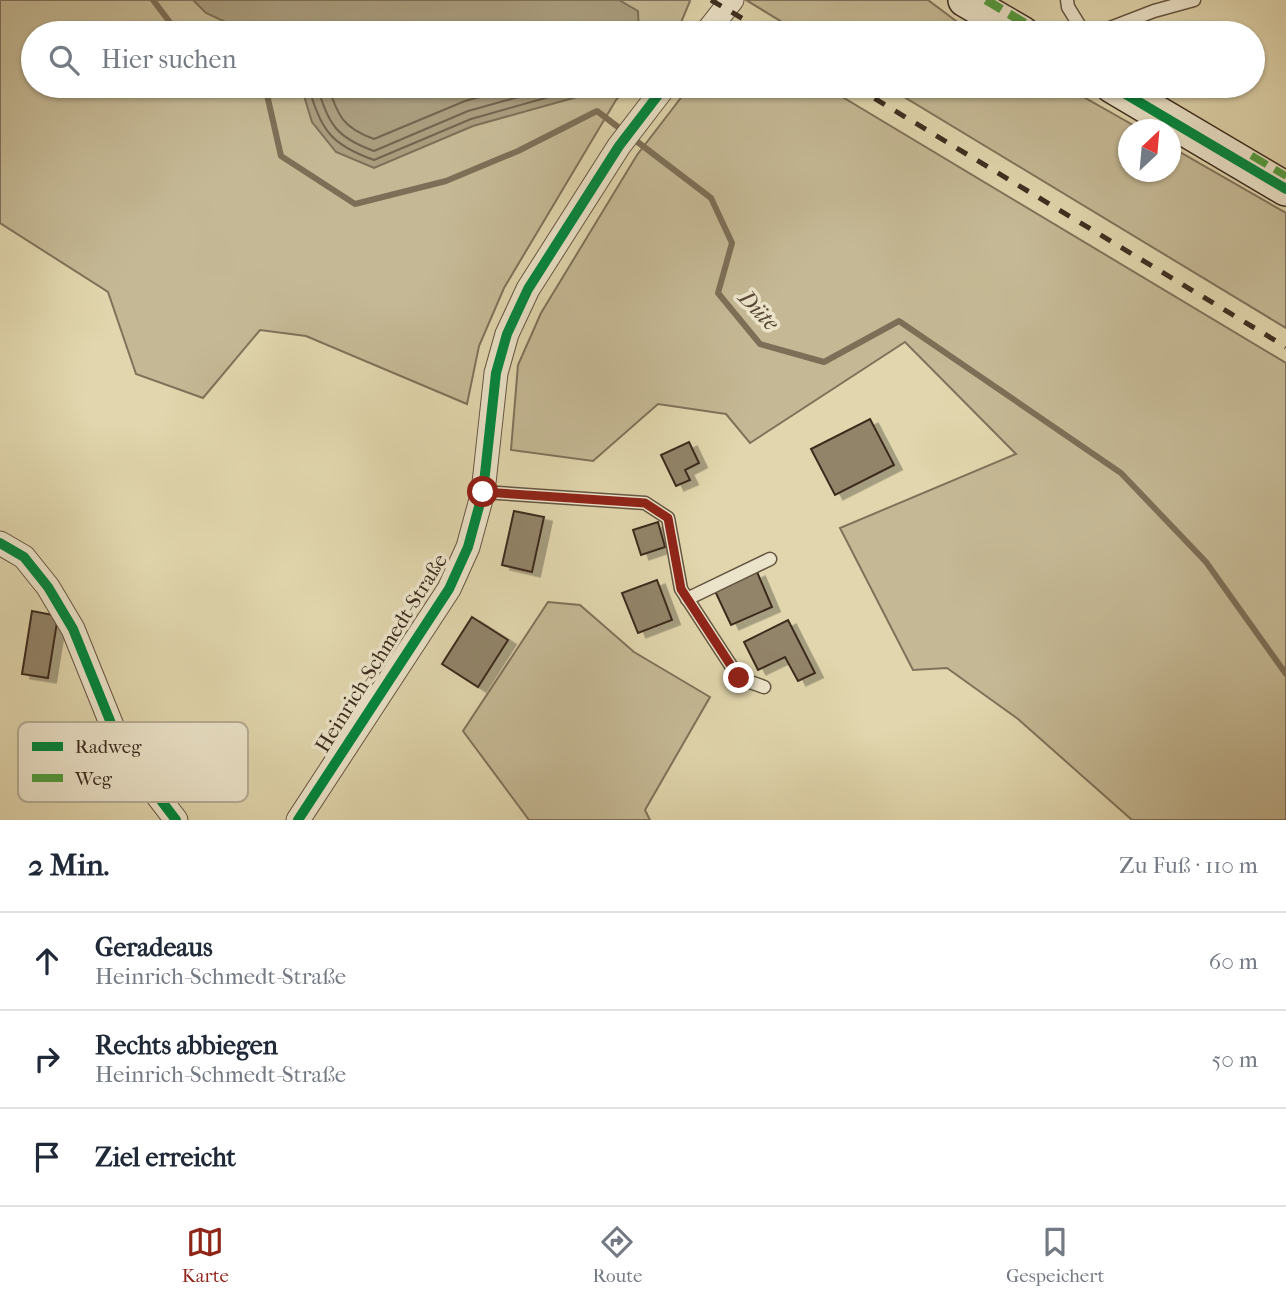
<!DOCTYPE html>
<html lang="de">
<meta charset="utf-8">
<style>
body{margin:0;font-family:"IM FELL French Canon",serif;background:#f6f6f7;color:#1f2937}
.compass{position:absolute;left:1118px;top:119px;width:63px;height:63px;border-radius:50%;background:#fff;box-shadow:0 2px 5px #0004;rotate:26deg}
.stop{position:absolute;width:21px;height:21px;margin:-16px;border:5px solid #8f2418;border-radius:50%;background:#fff}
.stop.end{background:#8f2418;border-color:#fff;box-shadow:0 2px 7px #0008}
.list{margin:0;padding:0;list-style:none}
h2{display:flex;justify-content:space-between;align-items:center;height:91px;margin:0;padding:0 28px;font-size:30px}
h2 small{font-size:23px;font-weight:400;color:#747a83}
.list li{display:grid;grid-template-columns:46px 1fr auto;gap:21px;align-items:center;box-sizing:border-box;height:98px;padding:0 28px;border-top:2px solid #e0e1e3}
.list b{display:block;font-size:26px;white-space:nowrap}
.list p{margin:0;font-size:23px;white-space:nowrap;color:#747a83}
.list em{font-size:23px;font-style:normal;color:#747a83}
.icon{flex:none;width:38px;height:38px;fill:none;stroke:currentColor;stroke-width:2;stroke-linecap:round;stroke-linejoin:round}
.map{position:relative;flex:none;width:1286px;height:820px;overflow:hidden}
.search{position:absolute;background:#fff;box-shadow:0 2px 5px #0004;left:21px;right:21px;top:21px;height:77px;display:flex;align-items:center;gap:18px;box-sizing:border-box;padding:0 24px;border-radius:38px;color:#747a83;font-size:26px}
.sheet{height:385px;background:#fff}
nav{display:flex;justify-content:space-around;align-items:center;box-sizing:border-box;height:98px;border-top:2px solid #e0e1e3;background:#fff;font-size:19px;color:#747a83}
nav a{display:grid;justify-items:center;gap:4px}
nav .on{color:#8f2418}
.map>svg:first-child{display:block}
.green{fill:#c5b995;stroke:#80725a;stroke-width:2}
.water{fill:#a99c7d;stroke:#7d6f57;stroke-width:2}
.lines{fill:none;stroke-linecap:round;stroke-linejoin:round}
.shore{stroke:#72644e;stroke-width:2}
.stream{stroke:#7d6f57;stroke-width:6}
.building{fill:#928469;stroke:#3c2c1f;stroke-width:2;filter:url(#shadow)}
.lane-casing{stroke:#655642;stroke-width:15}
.street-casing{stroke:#655642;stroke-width:25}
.secondary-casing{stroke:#3c2c1f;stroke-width:36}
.lane{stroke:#ece4ca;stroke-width:12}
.street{stroke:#ece4ca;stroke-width:23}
.secondary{stroke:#ece4ca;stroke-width:33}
.rail{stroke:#3c2c1f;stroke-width:5;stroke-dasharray:12 12;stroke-linecap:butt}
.quiet{stroke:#529d3f;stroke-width:9;stroke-dasharray:18 9;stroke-linecap:butt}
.cycleway-casing{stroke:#ece4ca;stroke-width:15}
.cycleway{stroke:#00873e;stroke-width:10}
.route{stroke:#8f2418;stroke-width:9}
.labels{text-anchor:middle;stroke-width:7;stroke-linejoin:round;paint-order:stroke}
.street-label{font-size:21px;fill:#3c2c1f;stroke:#ece4ca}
.water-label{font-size:23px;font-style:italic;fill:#574836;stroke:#ece4ca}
.key{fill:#ece4ca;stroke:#b7ad97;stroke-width:2}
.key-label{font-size:19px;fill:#3c2c1f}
</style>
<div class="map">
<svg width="1286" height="820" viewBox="0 0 1286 820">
<defs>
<filter id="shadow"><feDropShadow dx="8" dy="4.5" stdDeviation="0" flood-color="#0004"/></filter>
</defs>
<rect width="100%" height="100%" fill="#e1d6ad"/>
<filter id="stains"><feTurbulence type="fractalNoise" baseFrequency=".00286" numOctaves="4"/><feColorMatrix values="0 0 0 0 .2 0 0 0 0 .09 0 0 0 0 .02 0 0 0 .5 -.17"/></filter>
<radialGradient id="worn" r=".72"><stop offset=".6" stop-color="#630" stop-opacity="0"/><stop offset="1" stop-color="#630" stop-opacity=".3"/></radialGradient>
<g class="green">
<polygon points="0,0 689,0 690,1 680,25 673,33 33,33 33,86 628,86 616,100 504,288 479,346 467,404 306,336 260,330 203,398 136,374 108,292 0,223"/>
<polygon points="746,0 928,0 972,33 800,33"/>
<polygon points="690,86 824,86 1286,363 1286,820 1132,820 1018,719 947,668 913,670 840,528 1016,454 905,342 750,443 726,414 658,404 593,461 511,450 518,365 541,313 637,155"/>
<polygon points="886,86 1064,86 1140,129 1128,130 1128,172 1170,172 1171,147 1286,213 1286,328"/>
<polygon points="548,602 580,605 634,652 710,697 645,810 650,820 529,820 463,731"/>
</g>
<g class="water">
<polygon points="193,0 619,0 638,11 639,33 249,33 206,13"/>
<polygon points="301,86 597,86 591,93 473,126 374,168 336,152 312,122"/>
</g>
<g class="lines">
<g class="shore">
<path d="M308,86C322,130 329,144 374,160L471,119L588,86"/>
<path d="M317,86C329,124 335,137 374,151L468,111L558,86"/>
<path d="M328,86C338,116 343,128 374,139L465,101L519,86"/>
</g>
<g class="stream">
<polyline points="153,0 178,33"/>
<polyline points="265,86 281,156 355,204 446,181 518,151 597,111 711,198 732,243 718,293 760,344 824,362 899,321 1121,473 1206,562 1286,674"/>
</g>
</g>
<g class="building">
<polygon points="870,419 894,465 835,495 811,449"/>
<polygon points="689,442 699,463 685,470 690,480 676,486 661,455"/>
<polygon points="514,511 544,517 532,572 502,565"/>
<polygon points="658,522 665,547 641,555 633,530"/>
<polygon points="757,572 772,607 731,625 715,591"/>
<polygon points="657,580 672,620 638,633 622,593"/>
<polygon points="32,611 58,616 48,678 22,674"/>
<polygon points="472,617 508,640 478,687 442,664"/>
<polygon points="788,620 815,673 798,681 785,657 758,670 744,642"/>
</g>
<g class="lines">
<defs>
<g id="lane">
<polyline points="1067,0 1068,7 1084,33"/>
<polyline points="1097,33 1154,11 1194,0"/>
<polyline points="483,492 645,503 668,518 681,589 739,678 764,687"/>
<polyline points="687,599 770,559"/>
</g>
<g id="street">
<polyline points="706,33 732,0"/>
<polyline points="0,543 24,557 48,587 73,629 121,748 176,820"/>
<polyline points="298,820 449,589 468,547 483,492 496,373 507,334 528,289 619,146 665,86"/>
</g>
<g id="secondary">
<polyline points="965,0 1022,33"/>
<polyline points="1112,86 1286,189"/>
</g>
</defs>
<use href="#lane" class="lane-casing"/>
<use href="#street" class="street-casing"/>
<use href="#secondary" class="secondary-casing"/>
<use href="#lane" class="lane"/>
<use href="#street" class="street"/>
<use href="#secondary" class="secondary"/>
<g class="rail">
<polyline points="711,0 767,33"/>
<polyline points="854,86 1286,347"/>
</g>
<g class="quiet">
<polyline points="986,0 1041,33"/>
<polyline points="1251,156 1286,177"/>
</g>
<defs>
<g id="cycleway">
<polyline points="1112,86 1286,189"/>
<polyline points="0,543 24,557 48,587 73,629 121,748 176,820"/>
<polyline points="298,820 449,589 468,547 483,492 496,373 507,334 528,289 619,146 665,86"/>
</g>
</defs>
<use href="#cycleway" class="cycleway-casing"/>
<use href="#cycleway" class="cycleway"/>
</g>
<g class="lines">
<polyline class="route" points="483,492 645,503 668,518 681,589 739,678"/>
</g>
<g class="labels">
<g class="street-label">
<text transform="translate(381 653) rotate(-58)" y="7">Heinrich-Schmedt-Straße</text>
</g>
<g class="water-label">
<text transform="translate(759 310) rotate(46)" y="8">Düte</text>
</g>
</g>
<rect x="18" y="722" width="230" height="80" rx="10" class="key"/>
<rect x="32" y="742" width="31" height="9" fill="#00873e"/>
<rect x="32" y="774" width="31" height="8" fill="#529d3f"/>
<g class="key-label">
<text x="75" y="753">Radweg</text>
<text x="75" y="785">Weg</text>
</g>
<rect width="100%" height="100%" filter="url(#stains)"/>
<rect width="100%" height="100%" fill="url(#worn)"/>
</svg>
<svg class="compass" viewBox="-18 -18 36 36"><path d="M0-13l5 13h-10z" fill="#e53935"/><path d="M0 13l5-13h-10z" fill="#747a83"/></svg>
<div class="stop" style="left:483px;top:492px"></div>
<div class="stop end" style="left:739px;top:678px"></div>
<div class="search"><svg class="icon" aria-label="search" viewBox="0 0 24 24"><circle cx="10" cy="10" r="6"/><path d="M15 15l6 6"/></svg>Hier suchen</div>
</div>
<section class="sheet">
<h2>2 Min.<small>Zu Fuß · 110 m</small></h2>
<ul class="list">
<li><svg class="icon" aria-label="ahead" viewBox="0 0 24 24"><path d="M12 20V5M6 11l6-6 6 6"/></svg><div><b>Geradeaus</b><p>Heinrich-Schmedt-Straße</p></div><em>60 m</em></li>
<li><svg class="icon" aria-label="right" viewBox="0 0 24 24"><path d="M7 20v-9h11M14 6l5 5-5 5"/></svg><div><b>Rechts abbiegen</b><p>Heinrich-Schmedt-Straße</p></div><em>50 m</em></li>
<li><svg class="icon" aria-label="arrive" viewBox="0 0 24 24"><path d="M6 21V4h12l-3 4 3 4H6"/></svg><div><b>Ziel erreicht</b></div></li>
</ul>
</section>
<nav>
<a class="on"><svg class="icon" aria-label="map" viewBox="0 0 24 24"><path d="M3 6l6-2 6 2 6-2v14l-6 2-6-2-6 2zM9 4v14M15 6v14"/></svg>Karte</a>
<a><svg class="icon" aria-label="directions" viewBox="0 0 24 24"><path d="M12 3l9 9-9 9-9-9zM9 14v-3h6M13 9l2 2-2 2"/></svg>Route</a>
<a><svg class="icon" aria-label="saved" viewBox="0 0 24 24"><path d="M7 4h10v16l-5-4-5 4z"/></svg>Gespeichert</a>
</nav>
